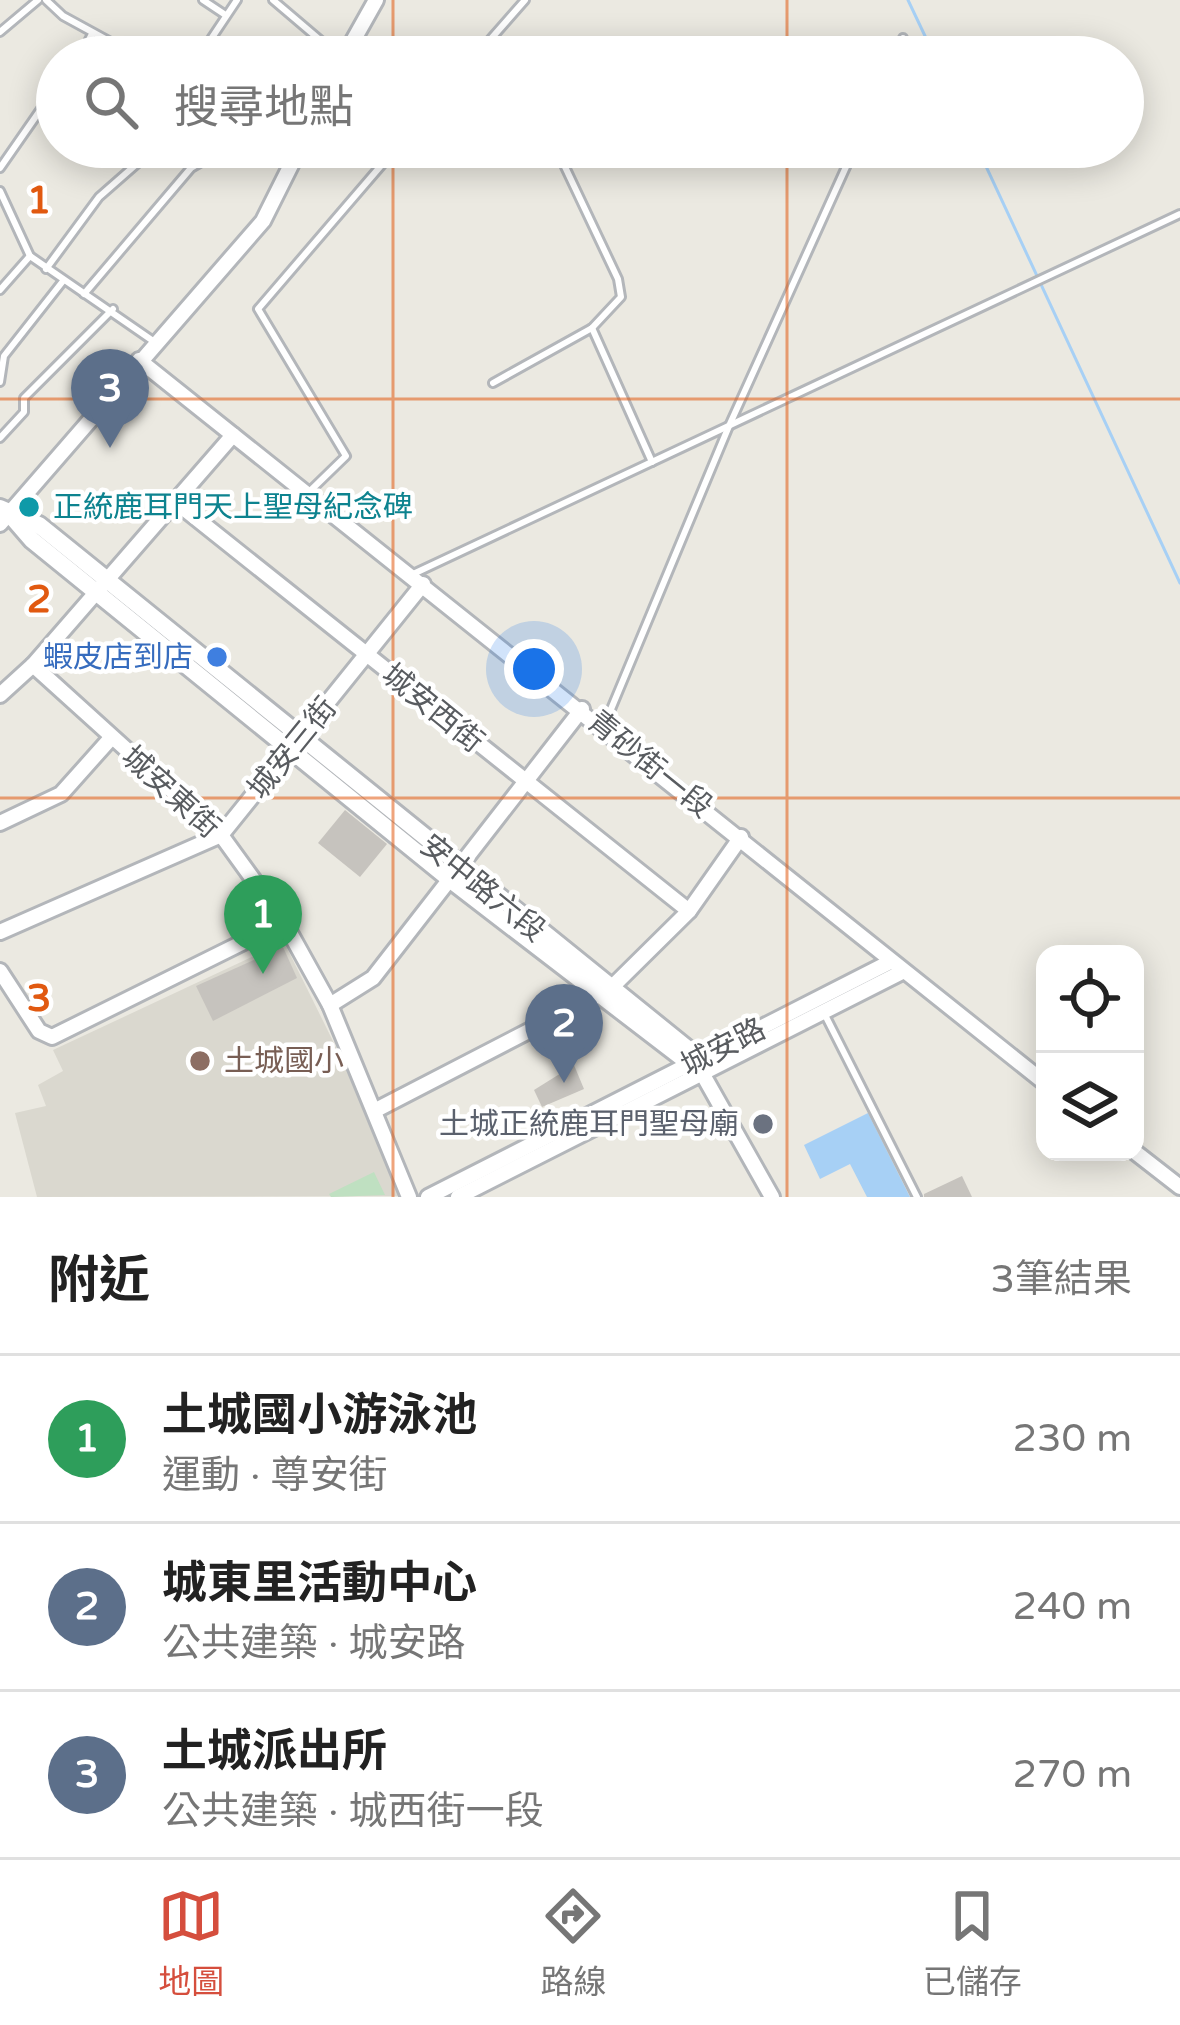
<!DOCTYPE html>
<html lang="zh-TW">
<meta charset="utf-8">
<style>
body{margin:0;font-family:"Varela Round","Noto Sans TC",sans-serif;background:#f6f6f6;color:#222}
.controls{position:absolute;right:36px;bottom:36px;display:grid;overflow:hidden;border-radius:24px;box-shadow:0 6px 30px #0003}
.controls button{width:108px;height:108px;display:grid;place-items:center;padding:0;border:0;border-bottom:3px solid #e0e0e0;background:#fff;color:#222;font:60px sans-serif}
.you{position:absolute;left:534px;top:669px;width:42px;height:42px;margin:-30px;border:9px solid #fff;border-radius:50%;background:#1a73e8;box-shadow:0 0 0 18px #1a73e833}
.badge{display:grid;place-items:center;width:78px;height:78px;border-radius:50%;background:#d54e3d;color:#fff;font-size:39px;font-weight:700}
.pin{position:absolute;translate:-50% -99px;filter:drop-shadow(0 3px 6px #0008)}
.pin::after{content:'';position:absolute;top:63px;width:42px;height:36px;background:inherit;clip-path:polygon(0 0,100% 0,50% 100%)}
.list{margin:0;padding:0;list-style:none}
h2{display:flex;justify-content:space-between;align-items:center;height:156px;margin:0;padding:0 48px;font-size:51px}
h2 small{font-size:39px;font-weight:400;color:#767676}
.list li{display:grid;grid-template-columns:78px 1fr auto;gap:36px;align-items:center;box-sizing:border-box;height:168px;padding:0 48px;border-top:3px solid #e0e0e0}
.list b{display:block;font-size:45px;white-space:nowrap}
.list p{margin:0;font-size:39px;white-space:nowrap;color:#767676}
.list em{font-size:39px;font-style:normal;color:#767676}
.icon{flex:none;width:66px;height:66px;fill:none;stroke:currentColor;stroke-width:2;stroke-linecap:round;stroke-linejoin:round}
.map{position:relative;flex:none;width:1180px;height:1197px;overflow:hidden}
.search{position:absolute;background:#fff;box-shadow:0 6px 30px #0003;left:36px;right:36px;top:36px;height:132px;display:flex;align-items:center;gap:30px;box-sizing:border-box;padding:0 42px;border-radius:66px;color:#767676;font-size:45px}
.sheet{height:660px;background:#fff}
nav{display:flex;justify-content:space-around;align-items:center;box-sizing:border-box;height:168px;border-top:3px solid #e0e0e0;background:#fff;font-size:33px;color:#767676}
nav a{display:grid;justify-items:center;gap:6px}
nav .on{color:#d54e3d}
.map>svg:first-child{display:block}
.education{fill:#dad8cf}
.green{fill:#bfe0c1}
.water{fill:#a7d0f5}
.lines{fill:none;stroke-linecap:round;stroke-linejoin:round}
.stream{stroke:#a7d0f5;stroke-width:3}
.building{fill:#c6c3be}
.service-casing{stroke:#b3b6ba;stroke-width:12}
.minor-casing{stroke:#b3b6ba;stroke-width:20}
.tertiary-casing{stroke:#b3b6ba;stroke-width:22}
.service{stroke:#fff;stroke-width:6}
.minor{stroke:#fff;stroke-width:14}
.tertiary{stroke:#fff;stroke-width:16}
.grid{fill:none;stroke:#e15910;stroke-width:3;stroke-opacity:0.55}
.culture-dot{fill:#0f9aa8;stroke:#fff;stroke-width:4.5}
.shop-dot{fill:#3f7fe0;stroke:#fff;stroke-width:4.5}
.education-dot{fill:#8d6e63;stroke:#fff;stroke-width:4.5}
.worship-dot{fill:#6b7280;stroke:#fff;stroke-width:4.5}
.labels{text-anchor:middle;stroke-width:9;stroke-linejoin:round;paint-order:stroke}
.culture-label{font-size:30px;fill:#0d838f;stroke:#fff;text-anchor:start}
.shop-label{font-size:30px;fill:#366cbe;stroke:#fff;text-anchor:end}
.street-label{font-size:30px;fill:#595c60;stroke:#fff}
.education-label{font-size:30px;fill:#785e54;stroke:#fff;text-anchor:start}
.worship-label{font-size:30px;fill:#5b616d;stroke:#fff;text-anchor:end}
.grid-label{font-size:39px;text-anchor:middle;font-weight:bold;fill:#e15910;stroke:#fff;stroke-width:9;stroke-linejoin:round;paint-order:stroke}
</style>
<div class="map">
<svg width="1180" height="1197" viewBox="0 0 1180 1197">
<rect width="100%" height="100%" fill="#ebe9e1"/>
<polygon class="education" points="284,942 371,1118 402,1196 37,1197 15,1113 46,1106 38,1085 63,1071 53,1050"/>
<polygon class="green" points="374,1172 385,1195 331,1197 329,1194"/>
<polygon class="water" points="868,1113 910,1197 867,1197 850,1164 820,1179 804,1145"/>
<g class="lines">
<g class="stream">
<polyline points="908,0 935,57"/>
<polyline points="977,147 1180,583"/>
</g>
</g>
<g class="building">
<polygon points="345,810 387,844 360,877 318,843"/>
<polygon points="283,947 297,978 213,1021 196,986"/>
<polygon points="574,1065 584,1089 542,1107 534,1090"/>
<polygon points="962,1176 972,1197 924,1197 924,1194"/>
</g>
<g class="lines">
<defs>
<g id="service">
<polyline points="46,0 63,16 138,57"/>
<polyline points="203,0 224,14"/>
<polyline points="273,0 340,57"/>
<polyline points="0,32 38,0"/>
<polyline points="80,57 92,34"/>
<polyline points="199,57 237,0"/>
<polyline points="475,57 525,0"/>
<polyline points="894,57 903,38"/>
<polyline points="0,168 57,86"/>
<polyline points="0,191 30,256 156,343"/>
<polyline points="46,269 99,197 156,147"/>
<polyline points="0,290 30,256"/>
<polyline points="84,294 191,168 220,151"/>
<polyline points="592,328 652,462"/>
<polyline points="0,382 4,356 63,281"/>
<polyline points="493,383 592,328 621,297 618,279 557,150"/>
<polyline points="0,438 24,412 24,398 113,309"/>
<polyline points="310,491 346,456 258,309 397,147"/>
<polyline points="411,575 1180,214"/>
<polyline points="604,726 729,426 855,147"/>
<polyline points="824,1013 917,1197"/>
</g>
<g id="minor">
<polyline points="344,57 376,0"/>
<polyline points="139,360 1045,1083"/>
<polyline points="177,503 689,911"/>
<polyline points="0,524 263,221 300,147"/>
<polyline points="33,665 221,835 284,922 330,1005 409,1197"/>
<polyline points="0,695 33,665 233,435"/>
<polyline points="0,823 61,794 111,738"/>
<polyline points="0,932 221,835 423,584"/>
<polyline points="0,971 39,1031 52,1037 284,922"/>
<polyline points="330,1005 373,978 582,709"/>
<polyline points="702,1073 772,1197"/>
<polyline points="376,1110 610,989 689,911 741,837"/>
<polyline points="1135,1152 1180,1187"/>
<polyline points="428,1197 890,962"/>
<polyline points="458,1197 902,972"/>
</g>
<g id="tertiary">
<polyline points="0,508 39,525 700,1059 702,1073"/>
<polyline points="13,518 32,540 452,881 702,1073"/>
</g>
</defs>
<use href="#service" class="service-casing"/>
<use href="#minor" class="minor-casing"/>
<use href="#tertiary" class="tertiary-casing"/>
<use href="#service" class="service"/>
<use href="#minor" class="minor"/>
<use href="#tertiary" class="tertiary"/>
</g>
<path class="grid" d="M393,0V57M787,0V57M393,147V1197M787,147V1197M0,399H1180M0,798H1180"/>
<circle class="culture-dot" cx="29" cy="507" r="12"/>
<circle class="shop-dot" cx="217" cy="657" r="12"/>
<circle class="education-dot" cx="200" cy="1061" r="12"/>
<circle class="worship-dot" cx="763" cy="1124" r="12"/>
<g class="labels">
<g class="culture-label">
<text x="53" y="517">正統鹿耳門天上聖母紀念碑</text>
</g>
<g class="shop-label">
<text x="193" y="667">蝦皮店到店</text>
</g>
<g class="street-label">
<text transform="translate(433 708) rotate(39)" y="10">城安西街</text>
<text transform="translate(292 748) rotate(-51)" y="10">城安三街</text>
<text transform="translate(650 764) rotate(39)" y="10">青砂街一段</text>
<text transform="translate(171 792) rotate(42)" y="10">城安東街</text>
<text transform="translate(483 888) rotate(39)" y="10">安中路六段</text>
<text transform="translate(723 1047) rotate(-27)" y="10">城安路</text>
</g>
<g class="education-label">
<text x="224" y="1071">土城國小</text>
</g>
<g class="worship-label">
<text x="739" y="1134">土城正統鹿耳門聖母廟</text>
</g>
</g>
<g class="grid-label">
<text x="39" y="213">1</text>
<text x="39" y="612">2</text>
<text x="39" y="1011">3</text>
</g>
</svg>
<div class="controls">
<button><svg class="icon" aria-label="locate" viewBox="0 0 24 24"><circle cx="12" cy="12" r="6"/><path d="M12 2v4M12 18v4M2 12h4M18 12h4"/></svg></button>
<button><svg class="icon" aria-label="layers" viewBox="0 0 24 24"><path d="M12 4l9 5-9 5-9-5zM3 14l9 5 9-5"/></svg></button>
</div>
<div class="you"></div>
<div class="pin badge" style="left:263px;top:974px;background:#2e9e5b">1</div>
<div class="pin badge" style="left:564px;top:1083px;background:#5c6f8a">2</div>
<div class="pin badge" style="left:110px;top:448px;background:#5c6f8a">3</div>
<div class="search"><svg class="icon" aria-label="search" viewBox="0 0 24 24"><circle cx="10" cy="10" r="6"/><path d="M15 15l6 6"/></svg>搜尋地點</div>
</div>
<section class="sheet">
<h2>附近<small>3筆結果</small></h2>
<ul class="list">
<li><span class="badge" style="background:#2e9e5b">1</span><div><b>土城國小游泳池</b><p>運動 · 尊安街</p></div><em>230 m</em></li>
<li><span class="badge" style="background:#5c6f8a">2</span><div><b>城東里活動中心</b><p>公共建築 · 城安路</p></div><em>240 m</em></li>
<li><span class="badge" style="background:#5c6f8a">3</span><div><b>土城派出所</b><p>公共建築 · 城西街一段</p></div><em>270 m</em></li>
</ul>
</section>
<nav>
<a class="on"><svg class="icon" aria-label="map" viewBox="0 0 24 24"><path d="M3 6l6-2 6 2 6-2v14l-6 2-6-2-6 2zM9 4v14M15 6v14"/></svg>地圖</a>
<a><svg class="icon" aria-label="directions" viewBox="0 0 24 24"><path d="M12 3l9 9-9 9-9-9zM9 14v-3h6M13 9l2 2-2 2"/></svg>路線</a>
<a><svg class="icon" aria-label="saved" viewBox="0 0 24 24"><path d="M7 4h10v16l-5-4-5 4z"/></svg>已儲存</a>
</nav>
